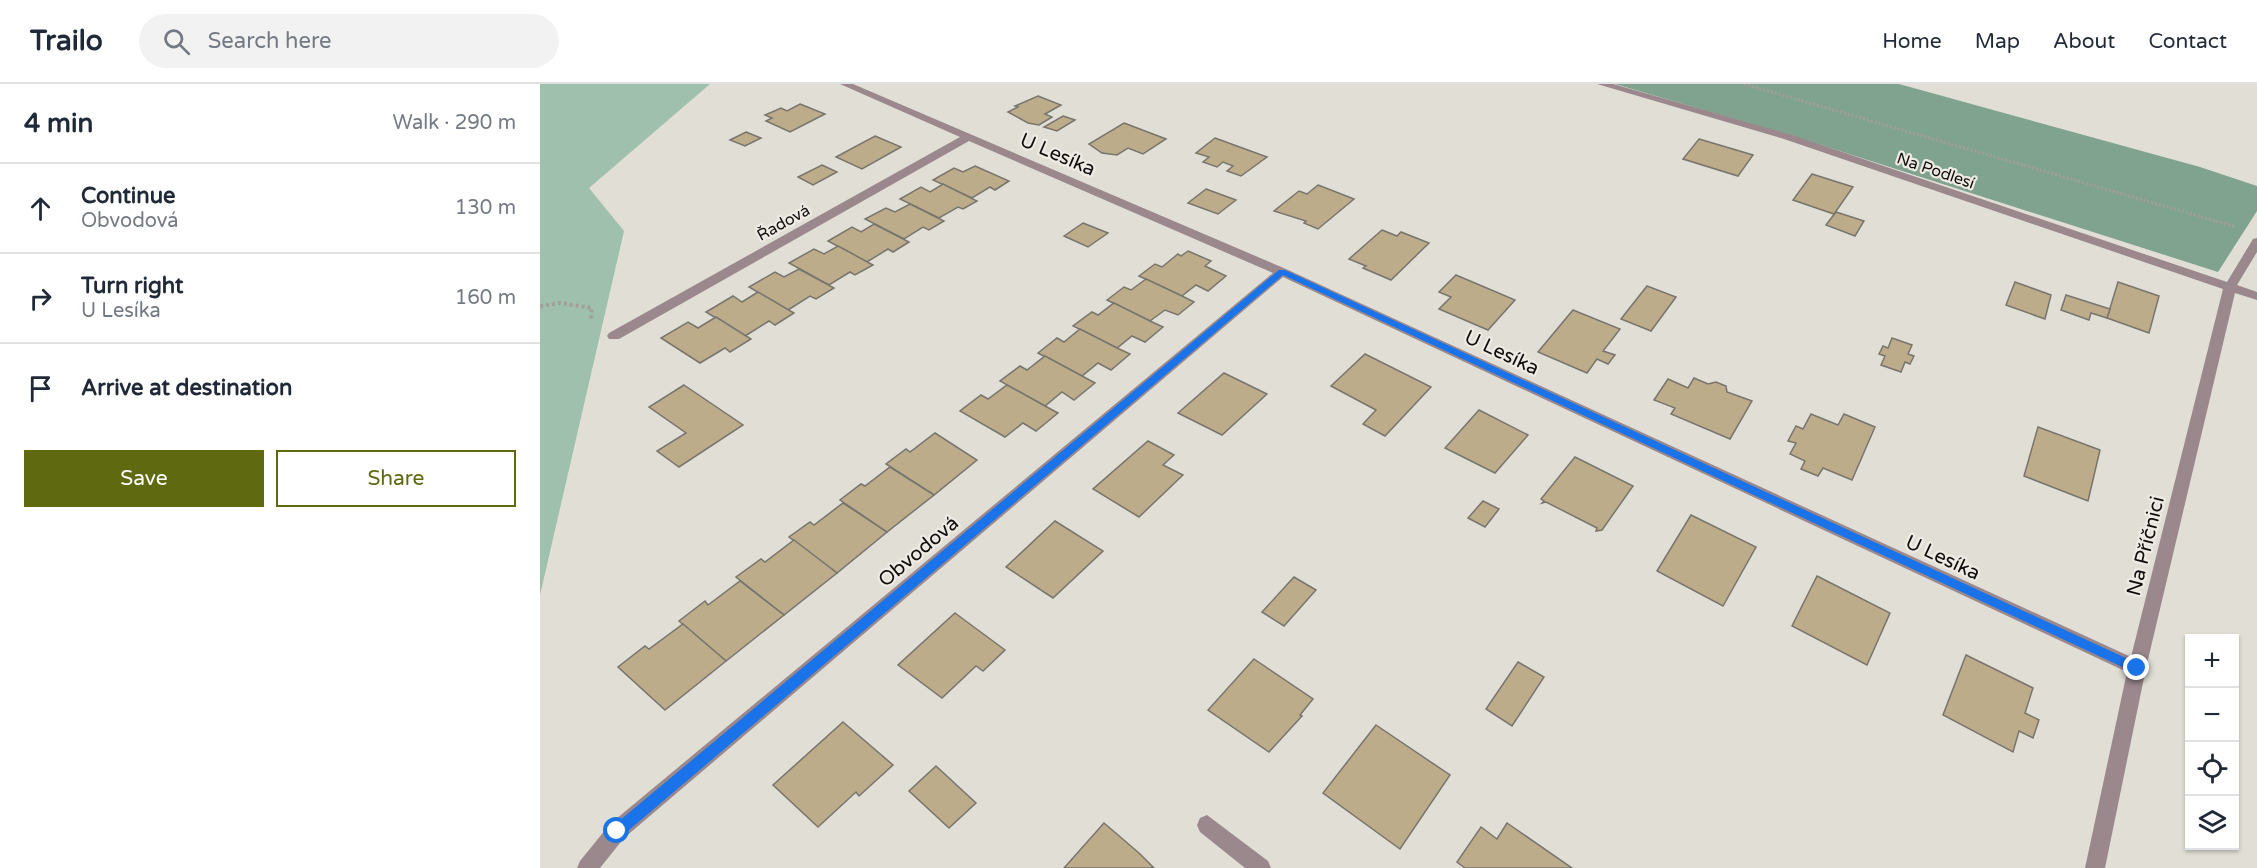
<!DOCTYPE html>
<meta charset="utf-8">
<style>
body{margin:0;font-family:"Varela Round",sans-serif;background:#f2f2f3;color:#1f2937}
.controls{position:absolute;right:18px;bottom:18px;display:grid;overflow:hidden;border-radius:0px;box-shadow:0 2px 4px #0004}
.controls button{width:54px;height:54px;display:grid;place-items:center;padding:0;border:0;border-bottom:2px solid #e0e1e3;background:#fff;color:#1f2937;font:30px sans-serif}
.stop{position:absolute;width:18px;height:18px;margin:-14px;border:4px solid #1a73e8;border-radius:50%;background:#fff}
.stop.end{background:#1a73e8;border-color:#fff;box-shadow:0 2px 6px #0008}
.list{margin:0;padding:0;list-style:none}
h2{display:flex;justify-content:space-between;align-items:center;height:78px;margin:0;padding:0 24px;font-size:26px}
h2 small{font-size:20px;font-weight:400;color:#747a83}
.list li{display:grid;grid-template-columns:39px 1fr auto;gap:18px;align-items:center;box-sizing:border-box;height:90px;padding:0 24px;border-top:2px solid #e0e1e3}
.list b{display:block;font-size:22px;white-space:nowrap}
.list p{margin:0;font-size:20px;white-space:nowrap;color:#747a83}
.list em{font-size:20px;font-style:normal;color:#747a83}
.actions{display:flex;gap:12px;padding:18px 24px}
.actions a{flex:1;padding:14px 0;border:2px solid #5f6a10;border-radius:0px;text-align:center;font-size:21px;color:#5f6a10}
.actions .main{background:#5f6a10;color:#fff}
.icon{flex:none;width:33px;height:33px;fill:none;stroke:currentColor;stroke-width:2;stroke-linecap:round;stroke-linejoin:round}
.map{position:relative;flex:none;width:1717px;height:784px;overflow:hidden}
header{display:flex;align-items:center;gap:36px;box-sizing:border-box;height:84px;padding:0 30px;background:#fff;border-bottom:2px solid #e0e1e3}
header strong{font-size:28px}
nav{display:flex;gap:33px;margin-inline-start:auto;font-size:21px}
.search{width:420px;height:54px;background:#f2f2f3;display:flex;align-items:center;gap:15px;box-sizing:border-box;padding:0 21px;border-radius:33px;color:#747a83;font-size:22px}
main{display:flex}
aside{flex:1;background:#fff}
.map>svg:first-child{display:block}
.green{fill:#9ec0ac}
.forest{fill:#80a38f}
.building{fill:#bcac8a;stroke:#78756e;stroke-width:1.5}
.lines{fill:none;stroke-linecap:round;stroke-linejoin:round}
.path-far1{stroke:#a19f98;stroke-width:3;stroke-dasharray:2 2;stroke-linecap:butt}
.path{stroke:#a19f98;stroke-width:4;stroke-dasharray:3 3;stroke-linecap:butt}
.street{fill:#9a888c;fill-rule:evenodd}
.route{fill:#1a73e8}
.labels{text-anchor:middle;stroke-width:4.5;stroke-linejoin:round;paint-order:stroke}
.far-street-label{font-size:16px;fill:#0f0e0c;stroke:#efebe4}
.street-label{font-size:20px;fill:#0f0e0c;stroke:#efebe4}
</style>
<header>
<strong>Trailo</strong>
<div class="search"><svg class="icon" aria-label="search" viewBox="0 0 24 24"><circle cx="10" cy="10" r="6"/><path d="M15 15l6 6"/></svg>Search here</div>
<nav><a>Home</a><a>Map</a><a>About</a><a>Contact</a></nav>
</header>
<main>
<aside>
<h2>4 min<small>Walk · 290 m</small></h2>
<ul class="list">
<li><svg class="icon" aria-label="ahead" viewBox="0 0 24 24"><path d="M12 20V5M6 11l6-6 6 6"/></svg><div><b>Continue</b><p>Obvodová</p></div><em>130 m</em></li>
<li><svg class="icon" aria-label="right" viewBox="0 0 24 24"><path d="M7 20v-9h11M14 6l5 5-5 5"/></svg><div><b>Turn right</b><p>U Lesíka</p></div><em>160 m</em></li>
<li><svg class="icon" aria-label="arrive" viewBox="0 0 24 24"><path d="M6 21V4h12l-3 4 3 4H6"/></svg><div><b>Arrive at destination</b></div></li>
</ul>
<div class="actions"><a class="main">Save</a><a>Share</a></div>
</aside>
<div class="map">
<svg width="1717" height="784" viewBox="0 0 1717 784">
<rect width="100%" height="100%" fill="#e1ded6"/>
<polygon class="green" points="0,0 170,0 49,104 84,147 0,511"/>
<polygon class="forest" points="1075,0 1359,0 1660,83 1717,102 1717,127 1678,188 1259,54"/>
<g class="building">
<polygon points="498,12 521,21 505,30 512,33 499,41 488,39 468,28 478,23 475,22"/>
<polygon points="260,20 285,30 250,48 226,37 232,34 225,31 241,24 247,27"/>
<polygon points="523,32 535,36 517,47 504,43"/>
<polygon points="584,39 626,55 603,70 588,64 577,71 562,69 549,60"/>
<polygon points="206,48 221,54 205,62 190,56"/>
<polygon points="335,52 361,63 322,85 296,73"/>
<polygon points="675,54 727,73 701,92 687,87 693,82 683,78 677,83 663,78 669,73 656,69"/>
<polygon points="1159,55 1213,71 1198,92 1143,75"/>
<polygon points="282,81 297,88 273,101 258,93"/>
<polygon points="435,82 469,97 455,106 450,103 432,114 393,96 414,84 423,88"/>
<polygon points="1272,90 1313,103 1294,130 1253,116"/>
<polygon points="403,100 437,117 423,125 418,123 399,134 360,115 381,103 390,108"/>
<polygon points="778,101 814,115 778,145 764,139 766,137 734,127 759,107 767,110"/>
<polygon points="666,105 696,116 678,130 648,119"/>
<polygon points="370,120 404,137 389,146 383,143 364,155 325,135 346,124 355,128"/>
<polygon points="1296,128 1324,137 1315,152 1286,141"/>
<polygon points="543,139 568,149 548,163 524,152"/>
<polygon points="334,140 369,158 353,168 348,165 327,178 288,157 312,143 321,148"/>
<polygon points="842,146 857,152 861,148 889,159 851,196 823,184 826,182 809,175"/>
<polygon points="298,162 333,181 315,191 310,188 289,201 249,179 274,165 284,170"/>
<polygon points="648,167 671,177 665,182 686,192 668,207 656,201 642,212 599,192 615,180 622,183 638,170 641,172"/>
<polygon points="259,185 294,204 276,215 270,212 248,226 209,203 235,188 244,193"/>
<polygon points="916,191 975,216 948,246 899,225 911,213 899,208"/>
<polygon points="606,195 642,212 654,218 638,231 625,226 610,237 567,216 584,203 591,206"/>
<polygon points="1475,198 1511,211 1505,235 1466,221"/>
<polygon points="1578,198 1619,212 1609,249 1567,234"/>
<polygon points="1107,202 1136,213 1111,247 1081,235"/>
<polygon points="218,208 254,229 235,241 229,237 205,252 166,228 193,212 202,218"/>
<polygon points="1526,211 1570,225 1567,234 1551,229 1549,236 1521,226"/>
<polygon points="574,219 610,237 623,243 605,258 592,252 577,264 533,242 552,228 558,231"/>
<polygon points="1033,226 1080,245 1063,267 1075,271 1068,280 1057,275 1047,289 998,268"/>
<polygon points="176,233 211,255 190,268 185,264 160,279 121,254 148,238 158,244"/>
<polygon points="540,245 577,264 590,270 571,286 558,279 542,292 498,269 517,254 524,258"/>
<polygon points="1352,254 1372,261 1368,270 1374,272 1370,280 1365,278 1361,288 1341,281 1345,272 1339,270 1343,262 1348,264"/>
<polygon points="825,270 891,303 845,352 823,340 836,326 791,302"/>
<polygon points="505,272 542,292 555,299 534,316 522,308 505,322 460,297 480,282 487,286"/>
<polygon points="684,289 727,310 682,351 638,329"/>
<polygon points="1154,294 1168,300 1176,298 1186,302 1187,308 1212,317 1190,355 1131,330 1135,324 1114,316 1128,295 1148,304"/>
<polygon points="144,301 203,341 139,383 117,367 146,349 109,323"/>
<polygon points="467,301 505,322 518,329 496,347 483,339 465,353 420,327 441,311 448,315"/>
<polygon points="939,326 988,351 955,389 905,364"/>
<polygon points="1271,330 1298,341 1304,330 1335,343 1312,396 1283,384 1278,392 1261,385 1265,377 1250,370 1256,359 1248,357 1256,342 1263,345"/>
<polygon points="1498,343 1560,366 1548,417 1484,392"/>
<polygon points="395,349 437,376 394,411 346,380 366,365 370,368"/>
<polygon points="608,357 634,371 623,381 643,391 599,433 553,405"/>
<polygon points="1035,373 1093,402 1062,446 1056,447 1057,444 1006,418 1002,419 1004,417 1001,415"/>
<polygon points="350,383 394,411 347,448 300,416 321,400 325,402"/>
<polygon points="943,417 959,425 945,443 928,434"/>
<polygon points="303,419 347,448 297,489 249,453 270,438 274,441"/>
<polygon points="1151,431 1216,463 1183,522 1117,487"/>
<polygon points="515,437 563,467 513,514 466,483"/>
<polygon points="254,456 297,489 244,531 196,493 221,475 225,478"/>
<polygon points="1277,492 1350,529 1327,581 1252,542"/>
<polygon points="754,493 776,506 744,542 722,528"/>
<polygon points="200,497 244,531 186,577 139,537 165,517 168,521"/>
<polygon points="415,529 465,566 443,587 436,582 402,614 358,581"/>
<polygon points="143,540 186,577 125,626 78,583 105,562 109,565"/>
<polygon points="1426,571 1493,604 1485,629 1499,636 1493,654 1479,647 1473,668 1403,631"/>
<polygon points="714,575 773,615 760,631 762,632 729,668 668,626"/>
<polygon points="978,578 1004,593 972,642 946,625"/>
<polygon points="303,638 353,681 319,712 316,708 278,743 233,701"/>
<polygon points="836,641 910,691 860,765 783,709"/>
<polygon points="396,682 436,719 409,744 369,707"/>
<polygon points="564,739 599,769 614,784 524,784"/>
<polygon points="967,739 1032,784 925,784 917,778 941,743 957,755"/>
</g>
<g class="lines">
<polyline class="path-far1" points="1204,0 1696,143"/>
<polyline class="path" points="0,222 20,219 52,224 51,237"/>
<g class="street">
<polygon points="300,0 313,0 746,185 1591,573 1683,205 1244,55 1057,0 1073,0 1252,51 1687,198 1713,155 1717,154 1717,168 1697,201 1717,208 1717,216 1695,209 1606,584 1565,784 1545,784 1587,588 743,193 84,754 60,784 37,784 40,777 70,740 733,189 429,57 79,255 69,255 67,252 69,249 420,53"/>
<polygon points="667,731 728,777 731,784 705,784 660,748 657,741 660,734"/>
</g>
</g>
<polygon class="route" points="739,186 745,186 1601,581 1601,588 1593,588 743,191 82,752 73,752 73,742"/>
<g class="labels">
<g class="far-street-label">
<text transform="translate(1396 86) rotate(19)" y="6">Na Podlesí</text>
<text transform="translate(243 138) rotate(-29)" y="6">Řadová</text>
</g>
<g class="street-label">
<text transform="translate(518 70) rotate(23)" y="7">U Lesíka</text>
<text transform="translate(962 268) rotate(25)" y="7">U Lesíka</text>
<text transform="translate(1605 462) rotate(-76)" y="7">Na Příčnici</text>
<text transform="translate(378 467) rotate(-40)" y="7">Obvodová</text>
<text transform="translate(1403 473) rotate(25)" y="7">U Lesíka</text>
</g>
</g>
</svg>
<div class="controls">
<button>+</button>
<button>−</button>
<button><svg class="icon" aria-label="locate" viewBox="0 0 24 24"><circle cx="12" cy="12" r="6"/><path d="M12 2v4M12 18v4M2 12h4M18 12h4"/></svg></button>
<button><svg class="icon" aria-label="layers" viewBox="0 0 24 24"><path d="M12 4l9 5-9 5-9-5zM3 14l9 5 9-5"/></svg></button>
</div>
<div class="stop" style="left:77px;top:747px"></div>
<div class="stop end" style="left:1597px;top:584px"></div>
</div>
</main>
